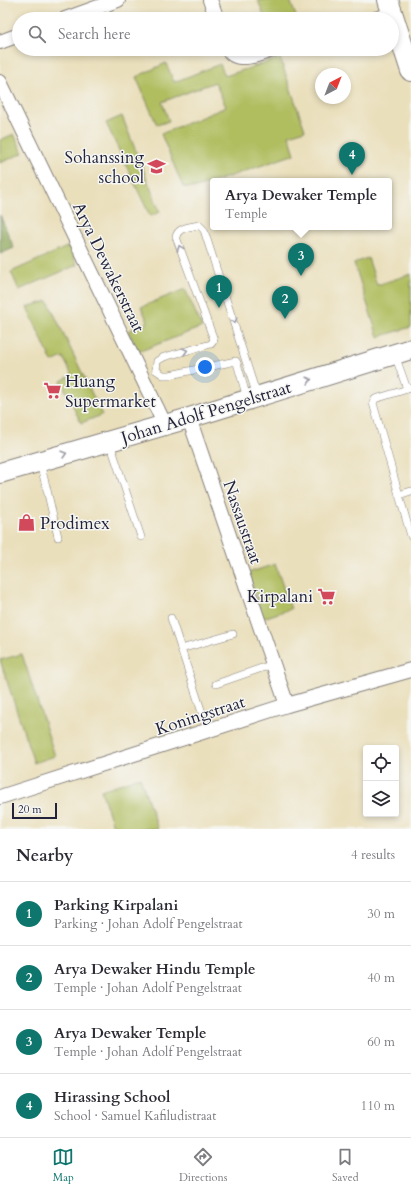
<!DOCTYPE html>
<meta charset="utf-8">
<style>
body{margin:0;font-family:Cardo,serif;background:#f2f2f3;color:#2b2b33}
.controls{position:absolute;right:12px;bottom:12px;display:grid;overflow:hidden;border-radius:4px;box-shadow:0 2px 6px #0003}
.controls button{width:36px;height:36px;display:grid;place-items:center;padding:0;border:0;border-bottom:1px solid #e1e1e2;background:#fff;color:#2b2b33;font:20px sans-serif}
.compass{position:absolute;left:315px;top:68px;width:36px;height:36px;border-radius:50%;background:#fff;box-shadow:0 2px 6px #0003;rotate:42deg}
.scale{position:absolute;left:12px;bottom:10px;width:45px;box-sizing:border-box;padding-left:4px;border:2px solid #22223b;border-top:0;font-size:11px;line-height:14px;white-space:nowrap;color:#22223b;-webkit-text-stroke:3px #f6f6f2;paint-order:stroke}
.you{position:absolute;left:205px;top:367px;width:14px;height:14px;margin:-10px;border:3px solid #fff;border-radius:50%;background:#1a73e8;box-shadow:0 0 0 6px #1a73e833}
.badge{display:grid;place-items:center;width:26px;height:26px;border-radius:50%;background:#0f766e;color:#fff;font-size:13px;font-weight:700}
.pin{position:absolute;translate:-50% -33px;filter:drop-shadow(0 1px 2px #0008)}
.pin::after{content:'';position:absolute;top:21px;width:14px;height:12px;background:inherit;clip-path:polygon(0 0,100% 0,50% 100%)}
.popup{position:absolute;left:210px;top:178px;width:182px;height:52px;box-sizing:border-box;display:grid;place-content:center;border-radius:4px;background:#fff;filter:drop-shadow(0 1px 3px #0005);font-size:13px;white-space:nowrap;color:#7c7c81}
.popup b{font-size:15px;color:#2b2b33}
.popup::after{content:'';position:absolute;left:50%;top:100%;margin-left:-8px;border:8px solid transparent;border-top-color:#fff}
.list{margin:0;padding:0;list-style:none}
h2{display:flex;justify-content:space-between;align-items:center;height:52px;margin:0;padding:0 16px;font-size:17px}
h2 small{font-size:13px;font-weight:400;color:#7c7c81}
.list li{display:grid;grid-template-columns:26px 1fr auto;gap:12px;align-items:center;box-sizing:border-box;height:64px;padding:0 16px;border-top:1px solid #e1e1e2}
.list b{display:block;font-size:15px;white-space:nowrap}
.list p{margin:0;font-size:13px;white-space:nowrap;color:#7c7c81}
.list em{font-size:13px;font-style:normal;color:#7c7c81}
.icon{flex:none;width:22px;height:22px;fill:none;stroke:currentColor;stroke-width:2;stroke-linecap:round;stroke-linejoin:round}
.map{position:relative;flex:none;width:411px;height:829px;overflow:hidden}
.search{position:absolute;background:#fff;box-shadow:0 2px 6px #0003;left:12px;right:12px;top:12px;height:44px;display:flex;align-items:center;gap:10px;box-sizing:border-box;padding:0 14px;border-radius:22px;color:#7c7c81;font-size:15px}
.sheet{height:308px;background:#fff}
nav{display:flex;justify-content:space-around;align-items:center;box-sizing:border-box;height:56px;border-top:1px solid #e1e1e2;background:#fff;font-size:11px;color:#7c7c81}
nav a{display:grid;justify-items:center;gap:2px}
nav .on{color:#0f766e}
.map>svg:first-child{display:block}
.green{fill:#b1be60;stroke:#6a704e}
.forest{fill:#8ca556;stroke:#576448}
.lines{fill:none;stroke-linecap:round;stroke-linejoin:round}
.lane-casing{stroke:#86807b;stroke-width:8}
.street-casing{stroke:#86807b;stroke-width:16}
.secondary-casing{stroke:#86807b;stroke-width:22}
.lane{stroke:#fff;stroke-width:7}
.street{stroke:#fff;stroke-width:14}
.secondary{stroke:#fff;stroke-width:20}
.oneway{stroke:#9c9ca7}
.labels{text-anchor:middle;stroke-width:3;stroke-linejoin:round;paint-order:stroke}
.poi-label{font-size:17px;fill:#22223b;stroke:#f6f6f2;text-anchor:end}
.street-label{font-size:17px;fill:#22223b;stroke:#f6f6f2}
</style>
<div class="map">
<svg width="411" height="829" viewBox="0 0 411 829">
<rect width="100%" height="100%" fill="#f6f6f2"/>
<filter id="ink" filterUnits="userSpaceOnUse"><feTurbulence type="fractalNoise" baseFrequency=".025" numOctaves="2"/><feDisplacementMap in="SourceGraphic" scale="8" xChannelSelector="R" yChannelSelector="G"/><feConvolveMatrix kernelMatrix="1 2 1 2 8 2 1 2 1" color-interpolation-filters="sRGB"/></filter>
<filter id="wash" filterUnits="userSpaceOnUse"><feTurbulence type="fractalNoise" baseFrequency=".012" numOctaves="4" result="noise"/><feDisplacementMap in="SourceGraphic" scale="16" xChannelSelector="R" yChannelSelector="G"/><feGaussianBlur stdDeviation="0.9" result="paint"/><feColorMatrix in="noise" values="0 0 0 0 0 0 0 0 0 0 0 0 0 0 0 0 0 1.4 0 .05"/><feComposite in="paint" operator="in"/></filter>
<g filter="url(#wash)">
<rect width="100%" height="100%" fill="#eadfbb"/>
<g class="green">
<polygon points="258,0 290,0 297,19 265,19"/>
<polygon points="280,58 305,130 289,135 295,154 196,188 183,187 161,134 226,107 215,82 162,102 169,121 157,125 136,77 166,63 174,82 220,64 225,76"/>
<polygon points="122,116 160,212 150,216 106,123"/>
<polygon points="14,134 23,153 0,163 0,140"/>
<polygon points="69,246 77,265 19,290 11,272"/>
<polygon points="368,258 377,285 411,274 411,327 378,337 354,263"/>
<polygon points="185,289 202,327 138,352 128,331 148,322 141,307"/>
<polygon points="48,301 102,415 81,423 61,381 72,375 63,357 52,362 27,307"/>
<polygon points="275,564 291,609 263,618 248,573"/>
<polygon points="22,654 55,756 34,763 0,660"/>
<polygon points="140,777 158,829 114,829 101,790"/>
</g>
<polygon class="forest" points="0,215 14,248 0,254"/>
</g>
<g filter="url(#ink)">
<g class="lines">
<defs>
<g id="lane">
<polyline points="395,355 407,389"/>
<path d="M156,370L157,361L164,357L211,344L214,340L176,237C178,227 190,227 199,225L204,230L257,396"/>
<polyline points="156,370 163,375 170,375 236,361 237,363 247,398"/>
<polyline points="411,388 375,399 373,403 399,495 411,491"/>
<polyline points="110,443 141,537"/>
<polyline points="40,463 47,490 58,537"/>
<polyline points="399,495 411,536"/>
<polyline points="171,618 208,731"/>
<polyline points="181,649 233,634"/>
<polyline points="216,684 273,664"/>
</g>
<g id="street">
<polyline points="210,0 217,19"/>
<polyline points="65,19 118,0"/>
<polyline points="376,19 392,14"/>
<polyline points="0,42 19,35"/>
<path d="M228,49C237,65 262,53 275,49"/>
<polyline points="0,82 165,425"/>
<polyline points="189,418 287,705"/>
<polyline points="0,797 287,705 411,670"/>
</g>
<g id="secondary">
<polyline points="388,0 411,71"/>
<polyline points="0,473 189,418 411,349"/>
</g>
</defs>
<use href="#lane" class="lane-casing"/>
<use href="#street" class="street-casing"/>
<use href="#secondary" class="secondary-casing"/>
<use href="#lane" class="lane"/>
<use href="#street" class="street"/>
<use href="#secondary" class="secondary"/>
</g>
<defs><path id="oneway-chevron" d="M-2-3.5L2.5 0L-2 3.5" fill="none" stroke-width="1.6" stroke-linecap="round" stroke-linejoin="round"/></defs>
<g class="oneway">
<use href="#oneway-chevron" transform="translate(180 248) rotate(-111)"/>
<use href="#oneway-chevron" transform="translate(234 321) rotate(73)"/>
<use href="#oneway-chevron" transform="translate(185 351) rotate(-15)"/>
<use href="#oneway-chevron" transform="translate(309 380) rotate(-17)"/>
<use href="#oneway-chevron" transform="translate(64 454) rotate(-16)"/>
</g>
</g>
<defs>
<symbol id="school-bare" viewBox="-9 -9 18 18"><path d="M0-5L7-2L0 1L-7-2ZM-4 1L0 2.5L4 1V4Q0 6-4 4Z" fill="#d1495b" stroke="#f6f6f2" stroke-width="2.5" paint-order="stroke"/></symbol>
<symbol id="supermarket-bare" viewBox="-9 -9 18 18"><path d="M-6-5.5h2.5l.6 2H6L4.5 2H-2.5L-4.4-4H-6ZM-1.5 3.2a1.3 1.3 0 1 0 .1 0ZM3 3.2a1.3 1.3 0 1 0 .1 0Z" fill="#d1495b" stroke="#f6f6f2" stroke-width="2.5" paint-order="stroke"/></symbol>
<symbol id="shop-bare" viewBox="-9 -9 18 18"><path d="M-5-2.5h2.3a2.7 3.5 0 0 1 5.4 0H5L5.5 6h-11ZM-1.5-2.5h3a1.5 2.3 0 0 0-3 0Z" fill="#d1495b" stroke="#f6f6f2" stroke-width="2.5" paint-order="stroke"/></symbol>
</defs>
<g fill-rule="evenodd">
<use href="#school-bare" x="144" y="154" width="25" height="25"/>
<use href="#supermarket-bare" x="40" y="378" width="25" height="25"/>
<use href="#shop-bare" x="14" y="510" width="25" height="25"/>
<use href="#supermarket-bare" x="314" y="584" width="25" height="25"/>
</g>
<g class="labels">
<g class="poi-label">
<text x="144" y="163">Sohanssing<tspan x="144" dy="20">school</tspan></text>
<text x="65" y="387" text-anchor="start">Huang<tspan x="65" dy="20">Supermarket</tspan></text>
<text x="40" y="529" text-anchor="start">Prodimex</text>
<text x="313" y="602">Kirpalani</text>
</g>
<g class="street-label">
<text transform="translate(109 267) rotate(64)" y="6">Arya Dewakerstraat</text>
<text transform="translate(206 412) rotate(-17)" y="6">Johan Adolf Pengelstraat</text>
<text transform="translate(243 522) rotate(71)" y="6">Nassaustraat</text>
<text transform="translate(200 715) rotate(-18)" y="6">Koningstraat</text>
</g>
</g>
</svg>
<div class="controls">
<button><svg class="icon" aria-label="locate" viewBox="0 0 24 24"><circle cx="12" cy="12" r="6"/><path d="M12 2v4M12 18v4M2 12h4M18 12h4"/></svg></button>
<button><svg class="icon" aria-label="layers" viewBox="0 0 24 24"><path d="M12 4l9 5-9 5-9-5zM3 14l9 5 9-5"/></svg></button>
</div>
<svg class="compass" viewBox="-18 -18 36 36"><path d="M0-13l5 13h-10z" fill="#e53935"/><path d="M0 13l5-13h-10z" fill="#7c7c81"/></svg>
<div class="scale">20 m</div>
<div class="you"></div>
<div class="pin badge" style="left:219px;top:308px">1</div>
<div class="pin badge" style="left:285px;top:319px">2</div>
<div class="pin badge" style="left:301px;top:276px">3</div>
<div class="popup"><b>Arya Dewaker Temple</b>Temple</div>
<div class="pin badge" style="left:352px;top:175px">4</div>
<div class="search"><svg class="icon" aria-label="search" viewBox="0 0 24 24"><circle cx="10" cy="10" r="6"/><path d="M15 15l6 6"/></svg>Search here</div>
</div>
<section class="sheet">
<h2>Nearby<small>4 results</small></h2>
<ul class="list">
<li><span class="badge">1</span><div><b>Parking Kirpalani</b><p>Parking · Johan Adolf Pengelstraat</p></div><em>30 m</em></li>
<li><span class="badge">2</span><div><b>Arya Dewaker Hindu Temple</b><p>Temple · Johan Adolf Pengelstraat</p></div><em>40 m</em></li>
<li><span class="badge">3</span><div><b>Arya Dewaker Temple</b><p>Temple · Johan Adolf Pengelstraat</p></div><em>60 m</em></li>
<li><span class="badge">4</span><div><b>Hirassing School</b><p>School · Samuel Kafiludistraat</p></div><em>110 m</em></li>
</ul>
</section>
<nav>
<a class="on"><svg class="icon" aria-label="map" viewBox="0 0 24 24"><path d="M3 6l6-2 6 2 6-2v14l-6 2-6-2-6 2zM9 4v14M15 6v14"/></svg>Map</a>
<a><svg class="icon" aria-label="directions" viewBox="0 0 24 24"><path d="M12 3l9 9-9 9-9-9zM9 14v-3h6M13 9l2 2-2 2"/></svg>Directions</a>
<a><svg class="icon" aria-label="saved" viewBox="0 0 24 24"><path d="M7 4h10v16l-5-4-5 4z"/></svg>Saved</a>
</nav>
